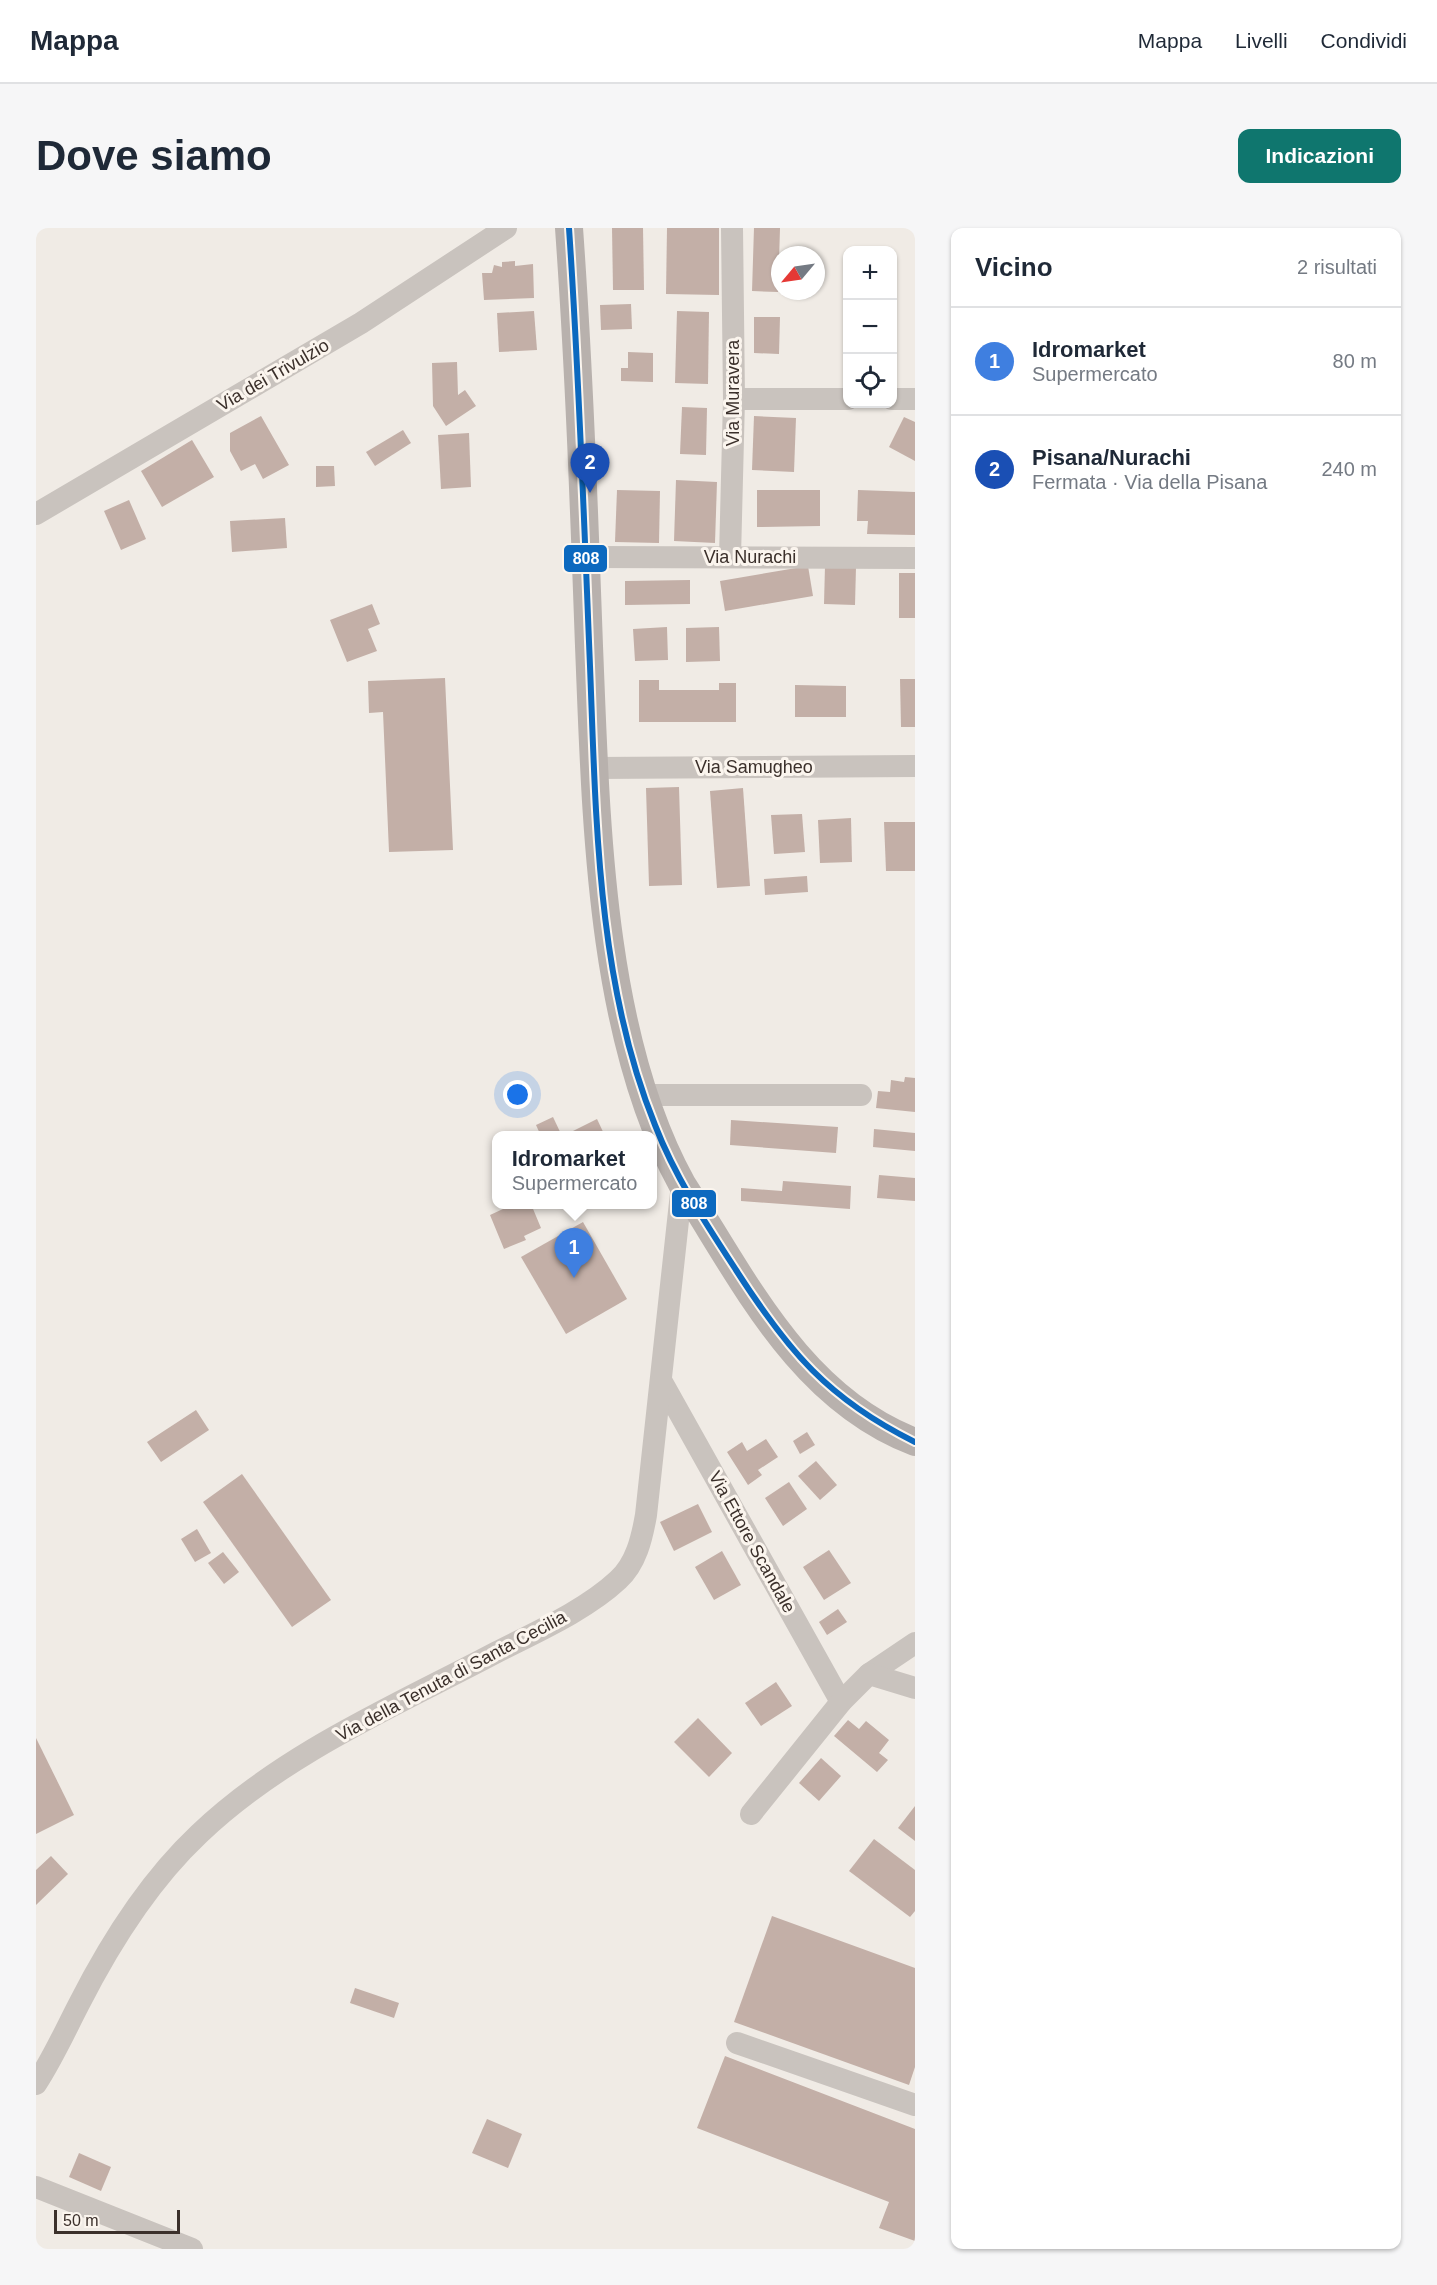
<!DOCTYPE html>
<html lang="it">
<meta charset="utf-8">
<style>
body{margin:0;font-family:Arial,sans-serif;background:#f6f6f7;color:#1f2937}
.controls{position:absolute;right:18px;top:18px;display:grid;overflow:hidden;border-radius:12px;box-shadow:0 2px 4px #0004}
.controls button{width:54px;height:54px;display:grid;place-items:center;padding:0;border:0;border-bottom:2px solid #e0e1e3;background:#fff;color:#1f2937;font:30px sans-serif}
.compass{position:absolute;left:735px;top:18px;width:54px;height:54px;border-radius:50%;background:#fff;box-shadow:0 2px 4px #0004;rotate:241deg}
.scale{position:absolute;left:18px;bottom:15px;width:126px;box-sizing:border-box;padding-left:6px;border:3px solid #3b302b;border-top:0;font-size:16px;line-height:21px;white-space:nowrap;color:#3b302b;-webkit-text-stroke:4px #fbf5ee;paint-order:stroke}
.you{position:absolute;left:482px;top:867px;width:21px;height:21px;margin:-15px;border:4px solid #fff;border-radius:50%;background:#1a73e8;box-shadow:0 0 0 9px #1a73e833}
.badge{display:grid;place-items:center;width:39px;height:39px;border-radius:50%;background:#0f766e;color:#fff;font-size:20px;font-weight:700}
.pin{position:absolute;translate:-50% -50px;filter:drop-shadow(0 2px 3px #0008)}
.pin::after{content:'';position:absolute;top:32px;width:21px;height:18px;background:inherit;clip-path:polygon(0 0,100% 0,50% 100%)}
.popup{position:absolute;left:456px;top:903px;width:165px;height:78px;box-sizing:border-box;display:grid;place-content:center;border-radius:12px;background:#fff;filter:drop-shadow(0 2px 4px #0005);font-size:20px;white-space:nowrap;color:#747a83}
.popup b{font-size:22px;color:#1f2937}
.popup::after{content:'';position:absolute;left:50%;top:100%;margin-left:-12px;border:12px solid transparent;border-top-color:#fff}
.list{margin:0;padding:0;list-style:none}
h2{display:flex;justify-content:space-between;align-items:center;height:78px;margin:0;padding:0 24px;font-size:26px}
h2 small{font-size:20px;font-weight:400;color:#747a83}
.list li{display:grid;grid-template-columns:39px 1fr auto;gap:18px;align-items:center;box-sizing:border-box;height:108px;padding:0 24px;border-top:2px solid #e0e1e3}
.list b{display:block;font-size:22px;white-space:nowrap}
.list p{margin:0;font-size:20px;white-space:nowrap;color:#747a83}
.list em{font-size:20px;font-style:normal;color:#747a83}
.icon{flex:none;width:33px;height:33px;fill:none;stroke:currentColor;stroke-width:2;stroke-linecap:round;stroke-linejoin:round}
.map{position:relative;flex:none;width:879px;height:2021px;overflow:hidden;border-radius:12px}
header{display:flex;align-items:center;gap:36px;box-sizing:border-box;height:84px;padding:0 30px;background:#fff;border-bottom:2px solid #e0e1e3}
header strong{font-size:28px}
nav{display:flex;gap:33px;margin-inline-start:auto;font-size:21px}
.intro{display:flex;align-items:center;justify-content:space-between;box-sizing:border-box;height:144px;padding:0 36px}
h1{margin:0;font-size:42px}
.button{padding:15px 27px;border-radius:12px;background:#0f766e;color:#fff;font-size:21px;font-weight:700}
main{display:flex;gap:36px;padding:0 36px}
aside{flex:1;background:#fff;border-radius:12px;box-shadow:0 2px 4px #0004}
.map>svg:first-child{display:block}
.building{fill:#c3afa7}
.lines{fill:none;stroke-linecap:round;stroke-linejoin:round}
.minor{stroke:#c9c3be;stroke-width:22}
.major{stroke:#b8b1ad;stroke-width:28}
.bus-1-casing{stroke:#fbf5ee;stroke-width:10}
.bus-1{stroke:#0c69bf;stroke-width:6}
.labels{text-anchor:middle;stroke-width:6;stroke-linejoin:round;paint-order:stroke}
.street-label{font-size:18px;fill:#3b302b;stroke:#fbf5ee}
.line-badge{stroke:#fbf5ee;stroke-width:2}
.badge-label{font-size:16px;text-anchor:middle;font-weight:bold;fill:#fff}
</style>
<header>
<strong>Mappa</strong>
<nav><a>Mappa</a><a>Livelli</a><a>Condividi</a></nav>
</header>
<div class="intro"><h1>Dove siamo</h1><a class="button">Indicazioni</a></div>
<main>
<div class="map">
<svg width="879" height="2021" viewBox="0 0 879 2021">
<rect width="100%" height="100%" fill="#f0ebe5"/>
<g class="building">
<polygon points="576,0 607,0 608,62 577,62"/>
<polygon points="631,0 683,0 683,67 630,66"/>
<polygon points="718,0 744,0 742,64 716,63"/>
<polygon points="479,33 479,38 497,36 498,70 448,72 446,45 456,45 458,37 466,39 466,34"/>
<polygon points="595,76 596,101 565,102 564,77"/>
<polygon points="498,83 501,122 463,124 461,85"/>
<polygon points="641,83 673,84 672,156 639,155"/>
<polygon points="718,89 744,89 743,126 718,125"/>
<polygon points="592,124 617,125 617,154 585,153 585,140 592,140"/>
<polygon points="421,134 422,167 429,162 440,178 410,198 397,178 396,135"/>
<polygon points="646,179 671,180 670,227 644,226"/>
<polygon points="225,188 253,237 227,251 219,236 205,243 194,223 194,205"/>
<polygon points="718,188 760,190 758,244 716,242"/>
<polygon points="868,189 879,194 879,233 853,219"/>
<polygon points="367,202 375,215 339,238 330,224"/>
<polygon points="433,205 435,259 405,261 402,207"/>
<polygon points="156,212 178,249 126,279 105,243"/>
<polygon points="280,238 298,238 299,258 280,259"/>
<polygon points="640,252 681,254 679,315 638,313"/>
<polygon points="581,262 624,263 623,315 579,314"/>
<polygon points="721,262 784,262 784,298 721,299"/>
<polygon points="822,262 879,264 879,307 831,306 832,293 821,293"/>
<polygon points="93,272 110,311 85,322 68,283"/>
<polygon points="249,290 251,320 196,324 194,293"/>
<polygon points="772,338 777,368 689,383 684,353"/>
<polygon points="789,338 820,339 819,377 788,376"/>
<rect x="863" y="345" width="16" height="45"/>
<polygon points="654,352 654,376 589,377 589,353"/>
<polygon points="336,376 344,396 332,401 341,423 311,434 294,392"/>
<polygon points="631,399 632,432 599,433 597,401"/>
<polygon points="683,399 684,433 650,434 650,400"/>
<polygon points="409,450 417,622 353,624 347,484 333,485 332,453"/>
<polygon points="864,451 879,451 879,499 865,499"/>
<polygon points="603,452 623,452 623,462 683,462 683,455 700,455 700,494 603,494"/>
<polygon points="759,457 810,458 810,489 759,489"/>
<polygon points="643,559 646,657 613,658 610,560"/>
<polygon points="707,560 714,658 681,660 674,563"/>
<polygon points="766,586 769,624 738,626 735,587"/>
<polygon points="815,590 816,634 784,635 782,592"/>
<polygon points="848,594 879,594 879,643 850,643"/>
<polygon points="771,648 772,664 729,667 728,651"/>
<polygon points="869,849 879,850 879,884 840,880 842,863 854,864 855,852 868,854"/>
<polygon points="517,889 526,908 505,908 500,897"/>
<polygon points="561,891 569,908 527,908"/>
<polygon points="695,892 802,899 800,925 694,917"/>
<polygon points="838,901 879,905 879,923 837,919"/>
<polygon points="843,947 879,950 879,973 841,970"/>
<polygon points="747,953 815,958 814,981 705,973 705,960 746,963"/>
<polygon points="478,976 495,976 505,1000 488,1008 490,1012 468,1021 454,987"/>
<polygon points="547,994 591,1071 530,1106 485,1029"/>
<polygon points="160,1182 173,1202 125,1234 111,1214"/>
<polygon points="771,1204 779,1217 764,1226 757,1213"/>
<polygon points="730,1211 742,1229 722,1242 726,1247 712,1257 691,1224 706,1214 711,1223"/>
<polygon points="780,1233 801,1257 784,1272 762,1248"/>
<polygon points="206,1246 295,1372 256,1399 167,1274"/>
<polygon points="753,1254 771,1281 747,1298 729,1270"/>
<polygon points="662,1276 676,1304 638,1323 624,1294"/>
<polygon points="161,1301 175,1325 159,1334 145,1311"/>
<polygon points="793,1322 815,1355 788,1372 767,1339"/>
<polygon points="686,1323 705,1357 678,1372 659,1339"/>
<polygon points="187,1324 203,1344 188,1356 172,1335"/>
<polygon points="802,1381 811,1394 791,1407 783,1394"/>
<polygon points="740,1454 756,1478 725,1498 709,1475"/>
<polygon points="662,1490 696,1525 673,1549 638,1514"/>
<polygon points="812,1492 823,1501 830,1493 853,1512 843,1525 852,1532 841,1544 798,1508"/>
<polygon points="0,1510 38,1587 0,1606"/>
<polygon points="785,1530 805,1548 783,1573 763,1555"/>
<polygon points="879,1578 879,1613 862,1600"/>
<polygon points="838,1611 879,1642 879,1683 874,1689 813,1643"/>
<polygon points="15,1628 32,1646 0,1677 0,1642"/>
<polygon points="736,1688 879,1740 879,1839 873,1857 698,1794"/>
<polygon points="319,1760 363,1775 358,1790 314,1775"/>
<polygon points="689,1828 879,1901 879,2013 843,2000 853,1974 661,1900"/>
<polygon points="451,1891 486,1906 472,1940 436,1925"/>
<polygon points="43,1925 75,1939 65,1963 33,1949"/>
</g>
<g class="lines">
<g class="minor">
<polyline points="698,171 812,171"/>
<polyline points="856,171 879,171"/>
<polyline points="0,286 325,95 470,0"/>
<polyline points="550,329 879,330"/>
<polyline points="694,329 698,171 696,0"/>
<polyline points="558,540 879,538"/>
<polyline points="608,867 825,867"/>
<polyline points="626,1154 805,1474"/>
<polyline points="833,1446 879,1415"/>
<polyline points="715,1586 805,1474 833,1446 879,1460"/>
<polyline points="701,1815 879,1877"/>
<path d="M0,1856C17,1830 29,1803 43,1776C74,1715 113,1653 163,1606C248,1525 359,1478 461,1424C500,1404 550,1382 582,1352C600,1336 606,1310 610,1287L646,956"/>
<polyline points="0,1959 156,2021"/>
</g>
<path class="major" d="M533,0C543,139 548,279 553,418C560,588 563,806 646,956C709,1054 764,1170 879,1214"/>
<defs>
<path id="bus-1" d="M533,0C543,146 548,292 554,438C560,590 561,754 619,897C639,949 670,996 700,1042C752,1123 792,1171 879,1214"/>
</defs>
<use href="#bus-1" class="bus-1-casing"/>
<use href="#bus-1" class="bus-1"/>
</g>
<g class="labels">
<g class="street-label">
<text transform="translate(237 147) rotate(-30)" y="6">Via dei Trivulzio</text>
<text transform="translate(697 165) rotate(-90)" y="6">Via Muravera</text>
<text x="714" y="335">Via Nurachi</text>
<text x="718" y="545">Via Samugheo</text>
<text transform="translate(716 1314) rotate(61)" y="6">Via Ettore Scandale</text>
<text transform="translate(415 1448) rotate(-28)" y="6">Via della Tenuta di Santa Cecilia</text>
</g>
</g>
<g class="line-badge">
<rect x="527" y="316" width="45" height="29" rx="6" fill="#0c69bf"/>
<rect x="635" y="961" width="46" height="29" rx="6" fill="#0c69bf"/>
</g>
<g class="badge-label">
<text x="550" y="336">808</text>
<text x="658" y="981">808</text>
</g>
</svg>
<div class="controls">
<button>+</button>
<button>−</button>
<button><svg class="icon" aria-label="locate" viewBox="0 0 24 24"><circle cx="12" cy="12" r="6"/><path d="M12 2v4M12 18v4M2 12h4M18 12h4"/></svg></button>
</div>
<svg class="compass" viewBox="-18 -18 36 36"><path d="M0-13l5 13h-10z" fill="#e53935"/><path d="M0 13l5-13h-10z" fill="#747a83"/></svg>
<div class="scale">50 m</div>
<div class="you"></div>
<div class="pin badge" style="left:538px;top:1050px;background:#3f7fe0">1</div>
<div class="popup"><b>Idromarket</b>Supermercato</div>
<div class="pin badge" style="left:554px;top:265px;background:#1a4fb4">2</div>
</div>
<aside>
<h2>Vicino<small>2 risultati</small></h2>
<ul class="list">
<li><span class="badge" style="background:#3f7fe0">1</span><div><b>Idromarket</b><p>Supermercato</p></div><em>80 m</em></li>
<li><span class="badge" style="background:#1a4fb4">2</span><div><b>Pisana/Nurachi</b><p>Fermata · Via della Pisana</p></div><em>240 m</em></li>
</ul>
</aside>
</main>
